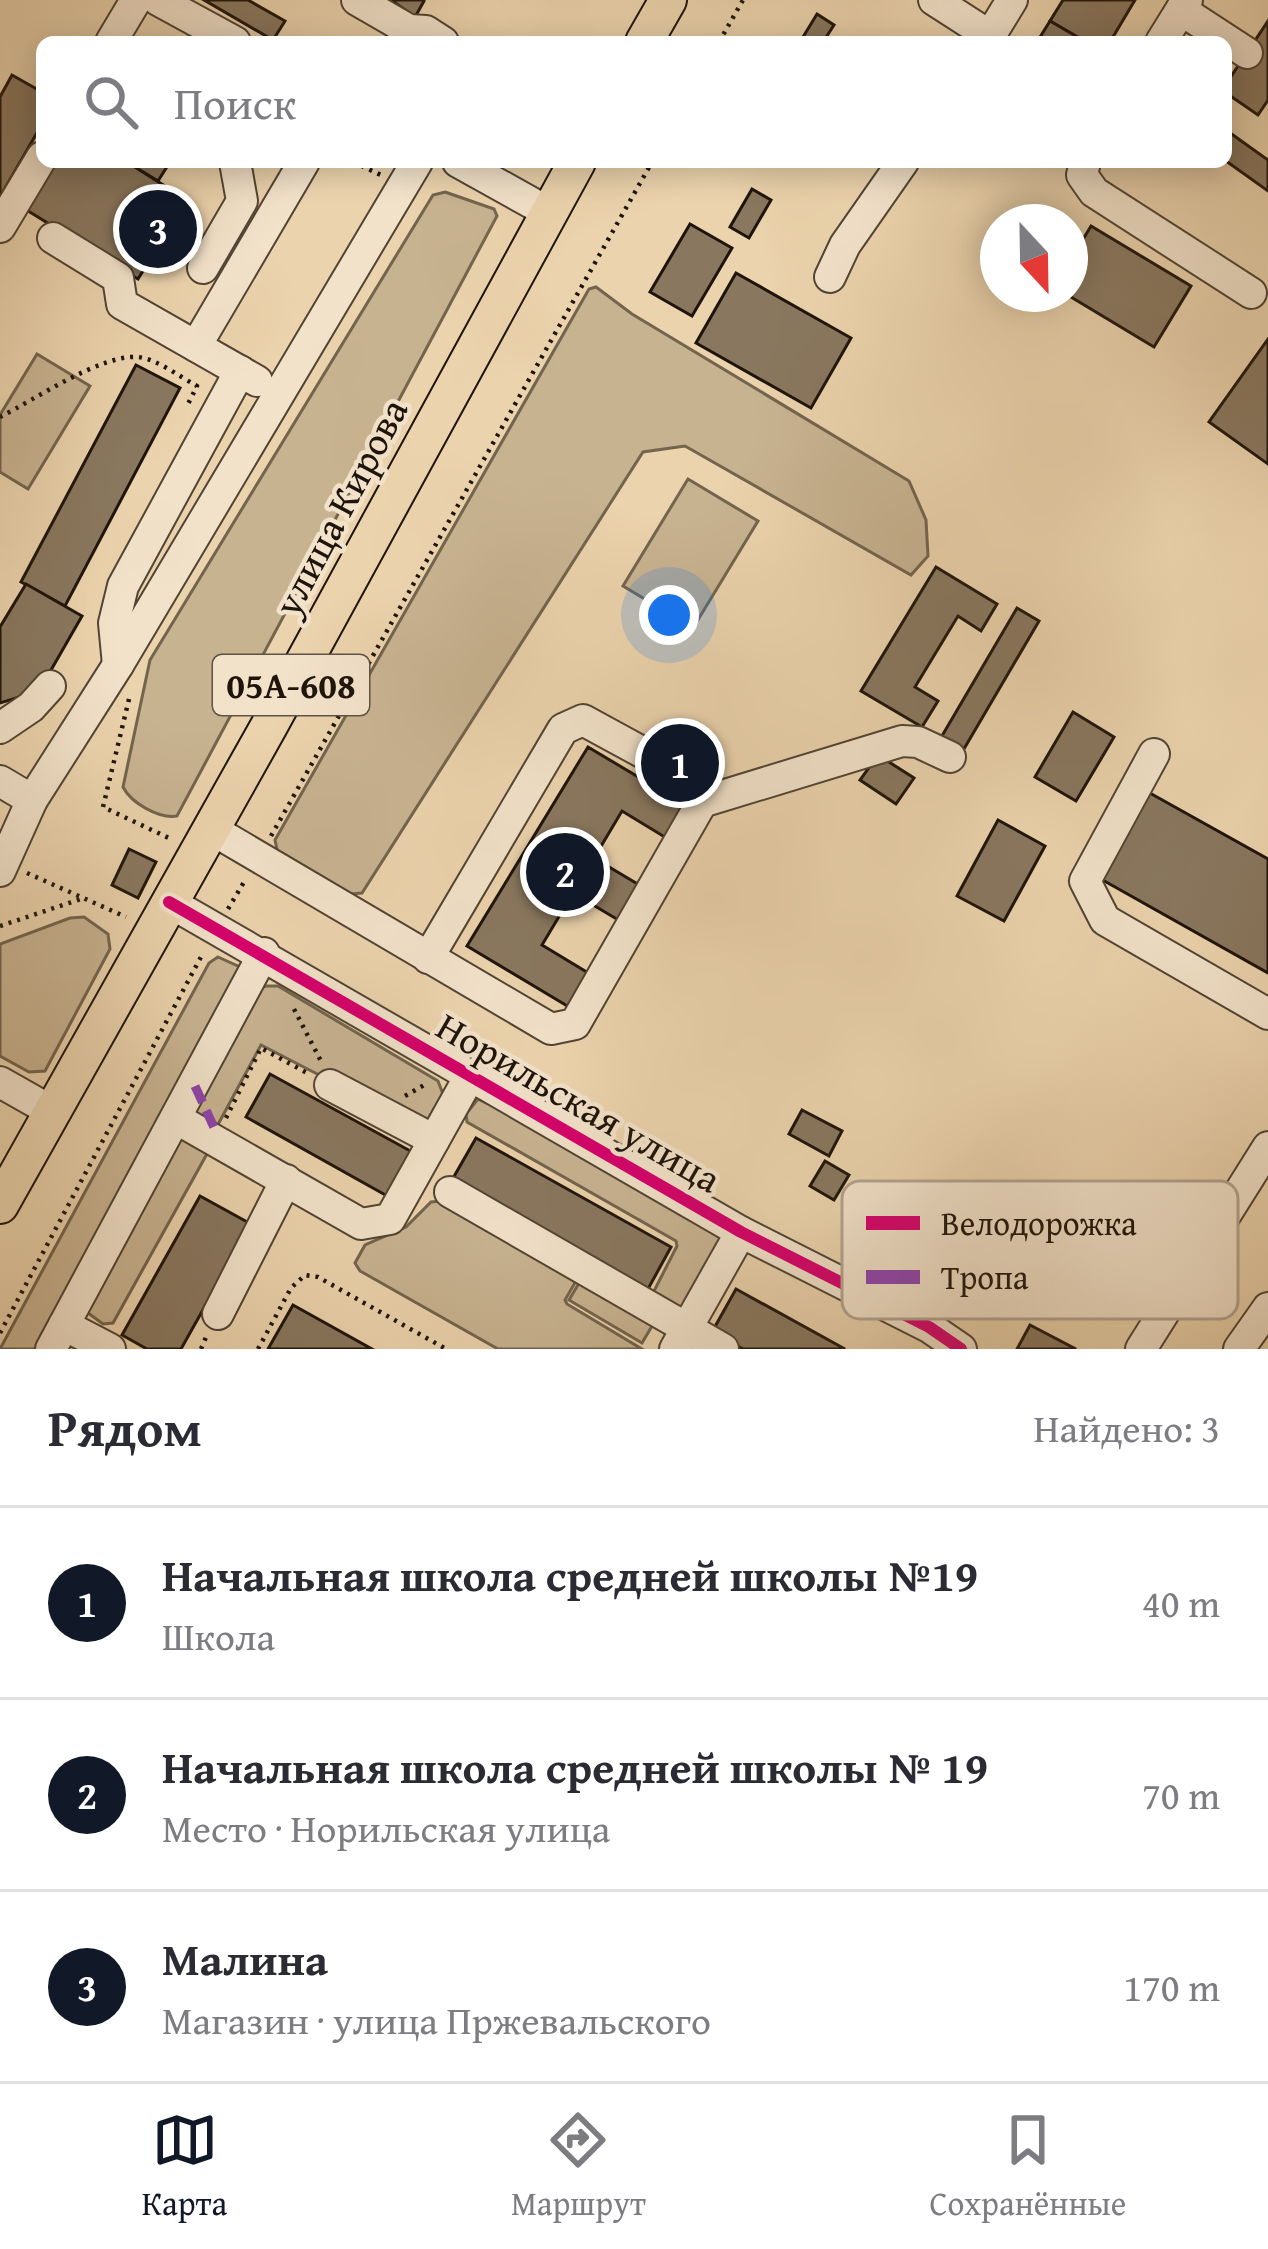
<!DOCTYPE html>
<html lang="ru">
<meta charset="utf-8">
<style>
body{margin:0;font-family:"Gentium Book Plus",serif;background:#f7f7f7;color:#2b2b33}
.compass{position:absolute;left:980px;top:204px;width:108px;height:108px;border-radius:50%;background:#fff;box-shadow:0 6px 30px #0003;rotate:158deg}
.you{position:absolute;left:669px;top:615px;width:42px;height:42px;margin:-30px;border:9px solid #fff;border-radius:50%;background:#1a73e8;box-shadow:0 0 0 18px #1a73e833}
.badge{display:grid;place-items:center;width:78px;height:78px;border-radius:50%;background:#111827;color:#fff;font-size:39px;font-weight:700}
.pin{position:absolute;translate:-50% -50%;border:6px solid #fff;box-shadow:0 3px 12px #0006}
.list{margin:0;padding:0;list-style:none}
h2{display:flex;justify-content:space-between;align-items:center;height:156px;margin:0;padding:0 48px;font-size:51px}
h2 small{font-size:39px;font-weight:400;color:#7c7c81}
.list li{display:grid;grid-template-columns:78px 1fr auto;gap:36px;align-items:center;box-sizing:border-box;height:192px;padding:0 48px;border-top:3px solid #e1e1e2}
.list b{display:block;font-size:45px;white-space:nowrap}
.list p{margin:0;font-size:39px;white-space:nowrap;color:#7c7c81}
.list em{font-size:39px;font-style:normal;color:#7c7c81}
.icon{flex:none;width:66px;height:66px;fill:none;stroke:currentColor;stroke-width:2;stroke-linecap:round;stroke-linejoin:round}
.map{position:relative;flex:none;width:1268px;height:1349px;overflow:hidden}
.search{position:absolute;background:#fff;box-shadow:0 6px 30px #0003;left:36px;right:36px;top:36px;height:132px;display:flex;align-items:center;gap:30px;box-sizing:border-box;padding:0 42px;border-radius:18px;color:#7c7c81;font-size:45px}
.sheet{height:732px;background:#fff}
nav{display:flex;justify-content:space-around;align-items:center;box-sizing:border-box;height:168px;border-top:3px solid #e1e1e2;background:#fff;font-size:33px;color:#7c7c81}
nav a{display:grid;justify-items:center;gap:6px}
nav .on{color:#111827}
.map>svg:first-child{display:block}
.green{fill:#c8b391;stroke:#73644e;stroke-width:3}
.building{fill:#89775f;stroke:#1e140b;stroke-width:3}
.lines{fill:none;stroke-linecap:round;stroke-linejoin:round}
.minor-casing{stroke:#514434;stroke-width:34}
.major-casing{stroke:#1e140b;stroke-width:40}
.path{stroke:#1e140b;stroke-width:4.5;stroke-dasharray:3 6;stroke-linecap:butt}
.minor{stroke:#f2e2ca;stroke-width:30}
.major{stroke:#ebd3ad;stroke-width:36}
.quiet{stroke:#8e44ad;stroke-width:9;stroke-dasharray:18 9;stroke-linecap:butt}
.cycleway-casing{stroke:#f2e2ca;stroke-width:20}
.cycleway{stroke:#d6006c;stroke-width:12}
.labels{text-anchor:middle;stroke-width:9;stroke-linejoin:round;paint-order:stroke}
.shield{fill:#f2e2ca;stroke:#5e5244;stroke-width:3}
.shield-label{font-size:36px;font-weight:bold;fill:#1e140b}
.street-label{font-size:39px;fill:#1e140b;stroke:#f2e2ca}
.key{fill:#f2e2ca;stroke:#b2a491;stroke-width:3}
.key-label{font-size:33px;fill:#1e140b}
</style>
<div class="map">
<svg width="1268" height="1349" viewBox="0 0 1268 1349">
<rect width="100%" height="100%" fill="#ebd3ad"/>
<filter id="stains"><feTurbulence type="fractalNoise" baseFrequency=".00167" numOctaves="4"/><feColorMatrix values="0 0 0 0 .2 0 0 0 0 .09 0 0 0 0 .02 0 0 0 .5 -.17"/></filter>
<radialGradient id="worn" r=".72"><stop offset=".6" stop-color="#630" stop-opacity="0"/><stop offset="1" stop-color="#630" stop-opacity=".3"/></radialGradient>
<g class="green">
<path d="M445,192L494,209L497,216L177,816C159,819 131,803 123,787L150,660L433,195Z"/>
<polygon points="596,287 632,314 909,481 926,520 928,556 911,575 685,446 643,452 362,893 351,894 278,854 275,840 589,289"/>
<polygon points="37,354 90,386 28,489 0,472 0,415"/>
<polygon points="688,479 758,521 693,628 623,586"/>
<polygon points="84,917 108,934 110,949 45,1071 29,1072 0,1056 0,944 70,918"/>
<polygon points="218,957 240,967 40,1349 0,1349 209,963"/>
<polygon points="266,986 278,986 438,1081 443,1094 426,1123 414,1124 261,1045 215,1130 190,1120 260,988"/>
<polygon points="478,1099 578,1148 725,1238 685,1311 653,1293 677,1246 676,1241 467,1122 466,1114"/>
<polygon points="177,1136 208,1152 113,1323 103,1324 84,1310"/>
<polygon points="443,1201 576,1281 565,1300 567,1304 642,1349 498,1349 360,1271 355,1263 365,1245 406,1227 431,1202"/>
<polygon points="582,1278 655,1321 642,1343 569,1300"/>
</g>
<g class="building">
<polygon points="204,0 248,0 285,21 273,40"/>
<polygon points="391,0 423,0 424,1 415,17"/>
<polygon points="1063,0 1135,0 1110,42 1086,42 1050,21"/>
<polygon points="817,14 834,25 823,42 800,42"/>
<polygon points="1050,21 1086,42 1037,42"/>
<polygon points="1268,21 1268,100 1258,115 1226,93 1226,84"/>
<polygon points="12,75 42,92 42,124 0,197 0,97"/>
<polygon points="1226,130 1268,160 1268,191 1226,161"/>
<polygon points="54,162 127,162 187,200 138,279 25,209"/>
<polygon points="127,162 170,162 158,181"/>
<polygon points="752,189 771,200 749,238 730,227"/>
<polygon points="690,224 732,248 692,316 650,292"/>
<polygon points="1091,226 1191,286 1154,347 1066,294 1070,294 1070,261"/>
<polygon points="736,273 851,338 811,408 696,343"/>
<polygon points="1268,339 1268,464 1209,422"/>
<polygon points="136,365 180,388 65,606 21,582"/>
<polygon points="936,567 997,604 981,631 958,616 915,687 938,701 922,727 861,691"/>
<polygon points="26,584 82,616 39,691 0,703 0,627"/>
<polygon points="1017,608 1039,621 961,754 939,741"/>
<polygon points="1073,712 1114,737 1076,801 1035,777"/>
<polygon points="588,747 687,806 668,839 622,811 594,858 641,886 620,921 573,893 542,945 590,974 569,1007 467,946"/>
<polygon points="878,755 914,778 896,804 860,780"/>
<polygon points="1148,792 1268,859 1268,973 1099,878"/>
<polygon points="998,820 1045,846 1004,921 957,896"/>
<polygon points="129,849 156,862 138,898 112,885"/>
<polygon points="270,1074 414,1153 389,1197 246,1117"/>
<polygon points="802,1110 842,1131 829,1156 789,1134"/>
<polygon points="476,1138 671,1247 648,1289 452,1180"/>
<polygon points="825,1161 849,1175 834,1200 810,1186"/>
<polygon points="200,1196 251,1224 181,1349 147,1349 122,1335"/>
<polygon points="736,1289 845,1349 743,1349 712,1332"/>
<polygon points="293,1305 372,1349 268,1349"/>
<polygon points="1030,1325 1076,1349 1017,1349"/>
</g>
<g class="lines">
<defs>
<g id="minor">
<polyline points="158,0 235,42"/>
<polyline points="357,0 409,30"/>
<polyline points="934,0 990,36 1012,0"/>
<polyline points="1181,10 1247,53"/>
<polyline points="111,42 136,0"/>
<polyline points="402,42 409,30 426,31 443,42"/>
<polyline points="1161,42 1187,0"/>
<polyline points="458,162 548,212"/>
<polyline points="1085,162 1082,175 1094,192 1251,293"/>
<polyline points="0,227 42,157"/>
<polyline points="53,238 118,278 122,304 257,381"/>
<polyline points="203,268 242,201 235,162"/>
<polyline points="830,277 845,245 903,162"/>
<polyline points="196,346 304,162"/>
<polyline points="118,665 114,623 123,586 240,371"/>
<polyline points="0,728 31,707 50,686"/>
<polyline points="1154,754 1085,881 1105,920 1268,1014"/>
<polyline points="0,781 32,800"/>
<polyline points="211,829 551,1029 575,1024 702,802 902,741 918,742 950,757"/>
<polyline points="0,871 32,800 118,665 417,162"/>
<polyline points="169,902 741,1232 929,1327 961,1349"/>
<polyline points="428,958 563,729 583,720 695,781 702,802"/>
<polyline points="0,1082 53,1112"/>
<polyline points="330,1085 434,1140"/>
<polyline points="177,1119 361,1224 390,1219 471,1074"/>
<polyline points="450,1192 723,1349"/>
<polyline points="218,1314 286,1180"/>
<polyline points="64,1325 110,1349"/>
<polyline points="51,1349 264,953"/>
<polyline points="675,1349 741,1232"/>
<polyline points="1141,1349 1268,1147"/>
<polyline points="1239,1349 1268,1308"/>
</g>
<g id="major">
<polyline points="644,42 668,0"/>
<polyline points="0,1205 269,726 577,162"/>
</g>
</defs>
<use href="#minor" class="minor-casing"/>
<use href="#major" class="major-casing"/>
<g class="path">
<polyline points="719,42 743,0"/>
<polyline points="353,162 381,175"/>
<path d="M0,417C34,400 101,354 138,357C157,359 180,377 197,386L188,404"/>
<polyline points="129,699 103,807 171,839"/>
<polyline points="271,836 652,162"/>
<polyline points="27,873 126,917"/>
<polyline points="228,909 244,882"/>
<polyline points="0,926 81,899"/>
<polyline points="294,1009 322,1063"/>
<polyline points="405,1096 426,1084"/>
<polyline points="226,1118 261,1048 309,1074"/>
<polyline points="0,1333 202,955"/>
<polyline points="201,1349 207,1335"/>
<polyline points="258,1349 291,1288 305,1275 318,1277 446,1349"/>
</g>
<use href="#minor" class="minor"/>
<use href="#major" class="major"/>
<polyline class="quiet" points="195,1086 217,1134"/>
<defs>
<polyline id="cycleway" points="169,902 741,1232 929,1327 961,1349"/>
</defs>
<use href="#cycleway" class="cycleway-casing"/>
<use href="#cycleway" class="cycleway"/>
</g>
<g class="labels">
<rect class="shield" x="213" y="655" width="156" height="60" rx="9"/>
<g class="shield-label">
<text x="291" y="698">05А-608</text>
</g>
<g class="street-label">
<text transform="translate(340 507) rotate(-62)" y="14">улица Кирова</text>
<text transform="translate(579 1102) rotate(30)" y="14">Норильская улица</text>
</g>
</g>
<rect x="842" y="1181" width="396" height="138" rx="18" class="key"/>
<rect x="866" y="1216" width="54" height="14" fill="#d6006c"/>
<rect x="866" y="1270" width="54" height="14" fill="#8e44ad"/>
<g class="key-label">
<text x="941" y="1235">Велодорожка</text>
<text x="941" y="1289">Тропа</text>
</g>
<rect width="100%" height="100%" filter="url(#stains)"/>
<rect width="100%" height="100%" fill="url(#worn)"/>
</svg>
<svg class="compass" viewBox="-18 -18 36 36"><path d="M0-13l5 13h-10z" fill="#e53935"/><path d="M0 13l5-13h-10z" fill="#7c7c81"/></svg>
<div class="you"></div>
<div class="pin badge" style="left:680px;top:763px">1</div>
<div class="pin badge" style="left:565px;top:872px">2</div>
<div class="pin badge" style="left:158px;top:229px">3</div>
<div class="search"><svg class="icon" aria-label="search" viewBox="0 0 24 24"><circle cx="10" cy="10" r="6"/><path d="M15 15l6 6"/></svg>Поиск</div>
</div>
<section class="sheet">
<h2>Рядом<small>Найдено: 3</small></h2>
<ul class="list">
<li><span class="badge">1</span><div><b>Начальная школа средней школы №19</b><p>Школа</p></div><em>40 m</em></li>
<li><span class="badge">2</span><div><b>Начальная школа средней школы № 19</b><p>Место · Норильская улица</p></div><em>70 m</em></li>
<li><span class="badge">3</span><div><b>Малина</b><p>Магазин · улица Пржевальского</p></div><em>170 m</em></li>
</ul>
</section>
<nav>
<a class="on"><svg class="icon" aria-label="map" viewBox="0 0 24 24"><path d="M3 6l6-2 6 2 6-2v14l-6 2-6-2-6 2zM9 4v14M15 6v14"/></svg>Карта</a>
<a><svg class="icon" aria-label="directions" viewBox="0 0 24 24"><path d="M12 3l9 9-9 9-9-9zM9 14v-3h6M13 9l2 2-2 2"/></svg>Маршрут</a>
<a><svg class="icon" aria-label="saved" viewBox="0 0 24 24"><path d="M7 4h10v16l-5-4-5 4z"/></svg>Сохранённые</a>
</nav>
